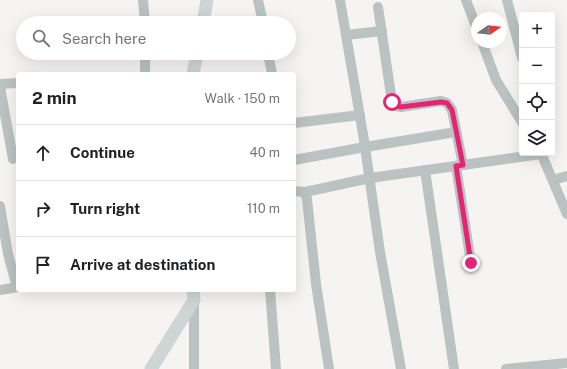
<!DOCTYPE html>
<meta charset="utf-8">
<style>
body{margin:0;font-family:"Public Sans",sans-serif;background:#f2f2f2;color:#202124}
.controls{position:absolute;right:12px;top:12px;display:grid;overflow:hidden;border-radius:4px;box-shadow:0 4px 16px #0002}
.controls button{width:36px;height:36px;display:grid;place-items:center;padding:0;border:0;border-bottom:1px solid #e0e0e0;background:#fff;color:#202124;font:20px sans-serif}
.compass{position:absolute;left:471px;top:12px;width:36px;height:36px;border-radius:50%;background:#fff;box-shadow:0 4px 16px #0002;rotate:76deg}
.stop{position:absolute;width:12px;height:12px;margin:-9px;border:3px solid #e42574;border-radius:50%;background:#fff}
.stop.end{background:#e42574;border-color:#fff;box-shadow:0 1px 4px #0008}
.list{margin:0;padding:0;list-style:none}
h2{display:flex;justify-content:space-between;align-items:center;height:52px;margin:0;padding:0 16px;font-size:17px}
h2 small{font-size:13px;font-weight:400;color:#757577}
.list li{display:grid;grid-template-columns:26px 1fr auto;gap:12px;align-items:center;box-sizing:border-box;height:56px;padding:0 16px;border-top:1px solid #e0e0e0}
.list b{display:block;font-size:15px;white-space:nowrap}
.list em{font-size:13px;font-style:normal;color:#757577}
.icon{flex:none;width:22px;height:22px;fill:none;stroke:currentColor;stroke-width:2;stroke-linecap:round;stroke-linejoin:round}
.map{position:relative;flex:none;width:567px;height:369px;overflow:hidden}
.search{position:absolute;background:#fff;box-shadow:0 4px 16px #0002;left:16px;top:16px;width:280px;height:44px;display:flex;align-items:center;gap:10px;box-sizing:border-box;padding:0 14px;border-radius:22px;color:#757577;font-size:15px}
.panel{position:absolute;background:#fff;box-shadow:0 4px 16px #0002;left:16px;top:72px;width:280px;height:220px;border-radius:4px}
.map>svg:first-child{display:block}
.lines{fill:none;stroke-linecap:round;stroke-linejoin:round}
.minor{stroke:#bac3c1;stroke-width:10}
.major{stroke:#ced6d5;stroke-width:13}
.route{stroke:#e42574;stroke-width:5}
</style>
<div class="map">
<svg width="567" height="369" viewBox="0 0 567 369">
<rect width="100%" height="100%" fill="#f6f4f3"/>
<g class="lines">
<g class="minor">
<polyline points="143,0 145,23"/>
<polyline points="258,0 263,23"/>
<polyline points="340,0 364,140 380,252 401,369"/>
<polyline points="466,0 477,29"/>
<polyline points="507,0 522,58"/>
<polyline points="378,7 392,102 396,106 401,107 441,101 447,103 452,110 463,165"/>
<polyline points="346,35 382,31"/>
<polyline points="482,42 496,80 522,122"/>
<polyline points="268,53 272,74"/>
<polyline points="145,74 145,53"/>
<polyline points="0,84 18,83"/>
<polyline points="0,87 13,159"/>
<polyline points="294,123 360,115"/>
<polyline points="541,153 567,214"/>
<polyline points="294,160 365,147 456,132"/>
<polyline points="456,166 471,263"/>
<polyline points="425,170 454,369"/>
<polyline points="553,180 567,176"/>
<polyline points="294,191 305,192 307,199 316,284 329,369"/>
<polyline points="305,192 370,178 541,154"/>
<polyline points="0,206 8,254 17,287"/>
<polyline points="0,290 18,287"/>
<polyline points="270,290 276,369"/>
<polyline points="194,301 194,369"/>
<polyline points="506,369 567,363"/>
</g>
<g class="major">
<polyline points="203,23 207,0"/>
<polyline points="193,74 197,53"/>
<polyline points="151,369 194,300 193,290"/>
</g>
</g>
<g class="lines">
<polyline class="route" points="392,102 396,106 401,107 441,102 447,103 452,110 463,165 456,166 471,263"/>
</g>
</svg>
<div class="controls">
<button>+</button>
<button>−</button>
<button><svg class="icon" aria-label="locate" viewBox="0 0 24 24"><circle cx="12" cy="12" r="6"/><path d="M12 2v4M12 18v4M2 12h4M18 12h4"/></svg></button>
<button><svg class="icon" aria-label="layers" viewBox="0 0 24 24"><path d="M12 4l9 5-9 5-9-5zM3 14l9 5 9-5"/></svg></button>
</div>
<svg class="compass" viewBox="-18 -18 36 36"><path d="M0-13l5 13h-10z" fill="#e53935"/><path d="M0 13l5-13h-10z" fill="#757577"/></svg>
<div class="stop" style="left:392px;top:102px"></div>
<div class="stop end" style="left:471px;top:263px"></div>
<div class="search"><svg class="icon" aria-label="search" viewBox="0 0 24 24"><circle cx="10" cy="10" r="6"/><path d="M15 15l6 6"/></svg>Search here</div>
<section class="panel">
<h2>2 min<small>Walk · 150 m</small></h2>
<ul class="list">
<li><svg class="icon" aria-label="ahead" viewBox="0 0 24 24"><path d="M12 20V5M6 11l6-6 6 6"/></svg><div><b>Continue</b></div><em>40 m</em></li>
<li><svg class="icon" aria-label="right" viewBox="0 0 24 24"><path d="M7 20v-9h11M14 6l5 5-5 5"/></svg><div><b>Turn right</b></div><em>110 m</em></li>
<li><svg class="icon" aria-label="arrive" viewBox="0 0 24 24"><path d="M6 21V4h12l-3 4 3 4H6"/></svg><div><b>Arrive at destination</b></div></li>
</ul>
</section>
</div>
